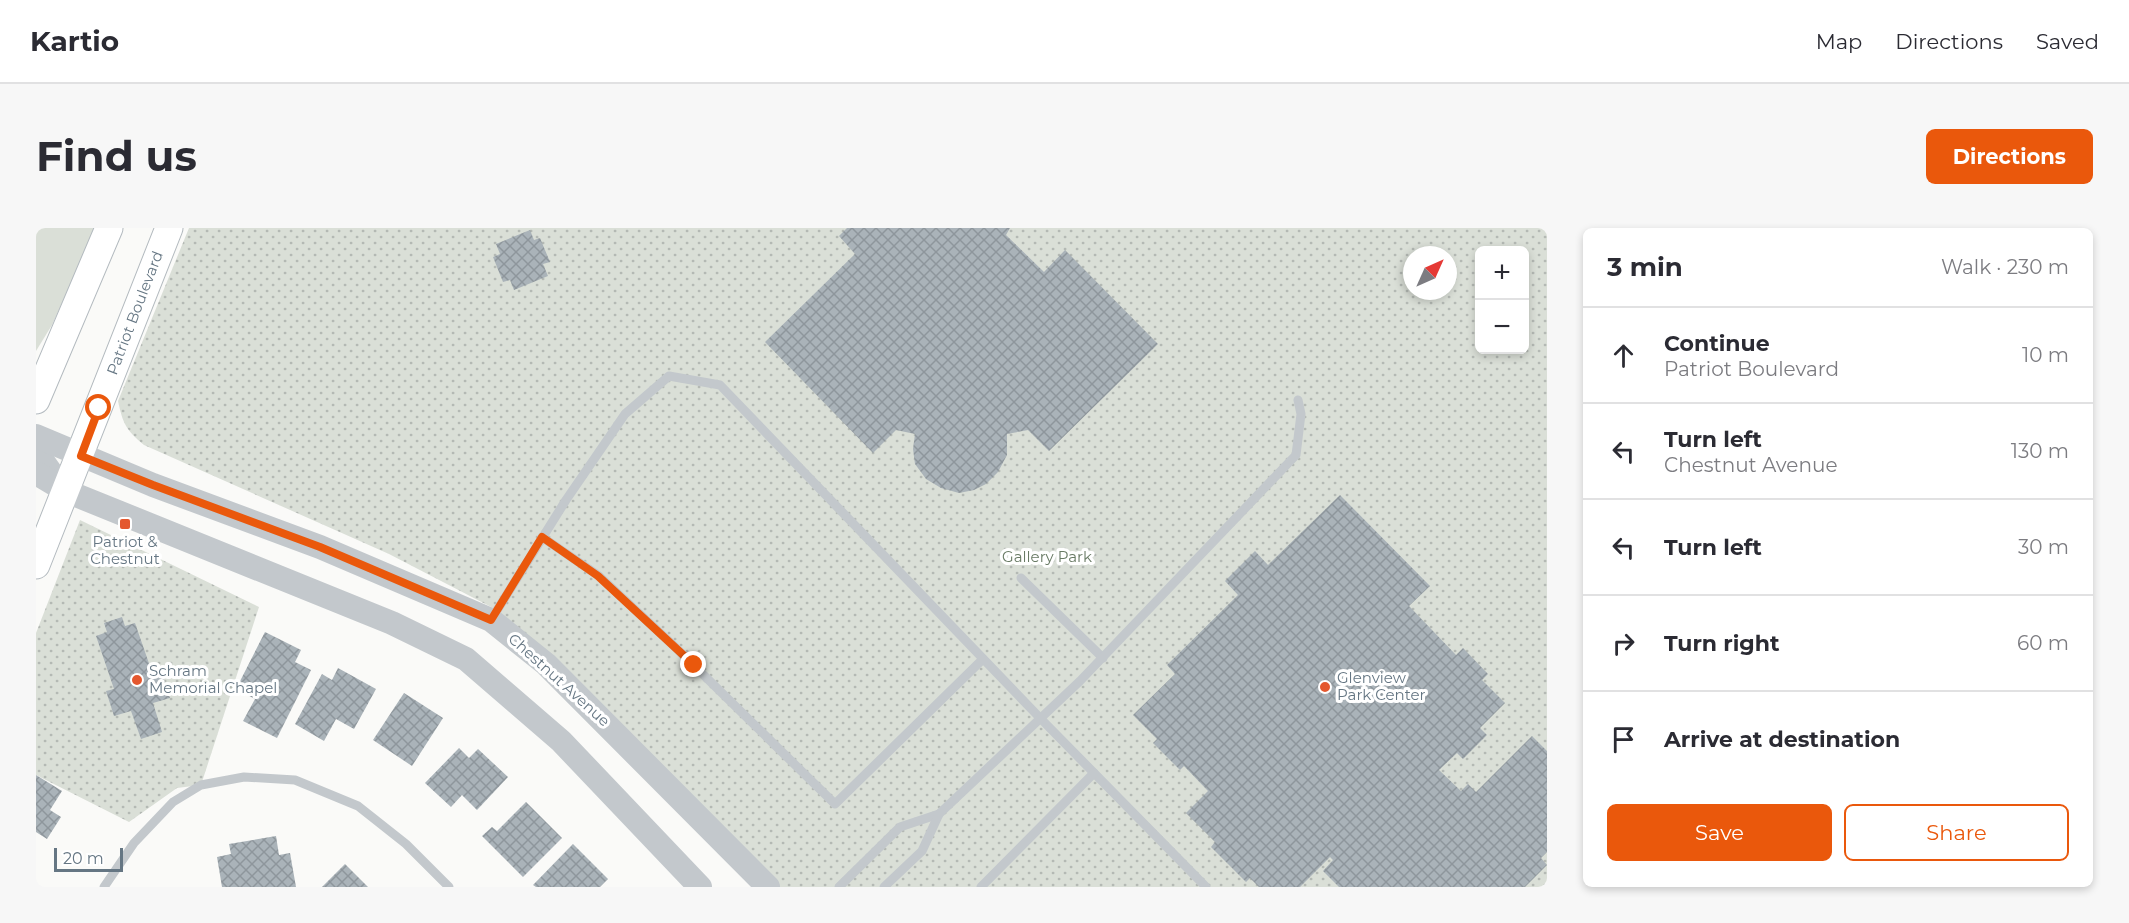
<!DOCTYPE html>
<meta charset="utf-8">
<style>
body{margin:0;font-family:Montserrat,sans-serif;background:#f7f7f7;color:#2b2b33}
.controls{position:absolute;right:18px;top:18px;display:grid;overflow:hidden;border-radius:9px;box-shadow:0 3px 9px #0003}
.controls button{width:54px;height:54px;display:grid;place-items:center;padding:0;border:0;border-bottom:2px solid #e1e1e2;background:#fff;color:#2b2b33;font:30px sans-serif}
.compass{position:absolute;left:1367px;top:18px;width:54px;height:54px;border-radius:50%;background:#fff;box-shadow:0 3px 9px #0003;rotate:45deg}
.scale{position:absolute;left:18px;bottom:15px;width:69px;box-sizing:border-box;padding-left:6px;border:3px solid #657683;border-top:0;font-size:16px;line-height:21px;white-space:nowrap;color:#657683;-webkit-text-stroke:4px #fff;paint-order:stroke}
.stop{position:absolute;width:18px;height:18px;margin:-14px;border:4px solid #ea580c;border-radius:50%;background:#fff}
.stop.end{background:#ea580c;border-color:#fff;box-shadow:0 2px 6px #0008}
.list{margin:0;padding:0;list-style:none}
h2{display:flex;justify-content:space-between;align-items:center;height:78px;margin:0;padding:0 24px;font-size:26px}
h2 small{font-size:20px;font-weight:400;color:#7c7c81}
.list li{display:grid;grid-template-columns:39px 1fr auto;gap:18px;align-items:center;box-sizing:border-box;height:96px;padding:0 24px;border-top:2px solid #e1e1e2}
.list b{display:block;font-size:22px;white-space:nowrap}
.list p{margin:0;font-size:20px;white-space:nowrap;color:#7c7c81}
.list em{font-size:20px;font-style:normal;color:#7c7c81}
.actions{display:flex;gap:12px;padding:18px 24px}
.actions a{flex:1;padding:14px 0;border:2px solid #ea580c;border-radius:9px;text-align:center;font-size:21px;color:#ea580c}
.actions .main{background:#ea580c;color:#fff}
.icon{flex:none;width:33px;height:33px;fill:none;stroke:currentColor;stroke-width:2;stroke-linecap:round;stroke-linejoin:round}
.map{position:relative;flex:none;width:1511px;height:659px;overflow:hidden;border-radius:9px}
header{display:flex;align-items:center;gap:36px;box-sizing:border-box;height:84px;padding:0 30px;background:#fff;border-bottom:2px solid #e1e1e2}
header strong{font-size:28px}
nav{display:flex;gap:33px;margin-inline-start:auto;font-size:21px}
.intro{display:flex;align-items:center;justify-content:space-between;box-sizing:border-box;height:144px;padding:0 36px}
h1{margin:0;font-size:42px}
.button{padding:15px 27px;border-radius:9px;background:#ea580c;color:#fff;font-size:21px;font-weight:700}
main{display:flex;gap:36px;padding:0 36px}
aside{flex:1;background:#fff;border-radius:9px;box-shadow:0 3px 9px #0003}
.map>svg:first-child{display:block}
.grass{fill:#dadfd7}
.park{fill:url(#park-dots);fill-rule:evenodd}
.building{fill:url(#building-cross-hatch)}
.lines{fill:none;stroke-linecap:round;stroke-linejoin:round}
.secondary-casing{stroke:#b3babf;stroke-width:29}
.service{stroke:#c3c8cc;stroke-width:9}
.minor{stroke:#c3c8cc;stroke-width:20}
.tertiary{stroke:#c3c8cc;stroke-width:24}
.secondary{stroke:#fff;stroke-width:27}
.route{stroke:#ea580c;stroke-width:8}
.poi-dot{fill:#e4572e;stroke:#fff;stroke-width:2}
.labels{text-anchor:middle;stroke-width:6;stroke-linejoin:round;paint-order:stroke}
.street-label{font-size:15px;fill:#657683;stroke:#fff}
.poi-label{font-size:15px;fill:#657683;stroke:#fff;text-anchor:start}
.park-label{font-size:15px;fill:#687a64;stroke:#fff}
</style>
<header>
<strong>Kartio</strong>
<nav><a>Map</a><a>Directions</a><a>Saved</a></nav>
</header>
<div class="intro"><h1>Find us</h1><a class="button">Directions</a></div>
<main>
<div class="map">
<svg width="1511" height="659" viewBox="0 0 1511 659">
<defs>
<pattern id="park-dots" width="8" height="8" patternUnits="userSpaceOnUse" patternTransform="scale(1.5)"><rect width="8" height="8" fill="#dadfd7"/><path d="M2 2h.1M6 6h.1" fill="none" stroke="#b4b9b4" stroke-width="1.8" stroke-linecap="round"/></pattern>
<pattern id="building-cross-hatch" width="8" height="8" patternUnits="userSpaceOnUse" patternTransform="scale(1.5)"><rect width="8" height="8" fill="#aab3b9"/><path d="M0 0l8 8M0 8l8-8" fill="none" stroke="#8e969c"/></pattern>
</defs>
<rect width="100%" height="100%" fill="#fafaf8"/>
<polygon class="grass" points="0,0 60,0 16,97 0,123"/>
<g class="park">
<path d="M153,0H1511V659H740L459,381L353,326L108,217C90,202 87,196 82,173ZM1444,22H1488V122H1444ZM1376,27H1412V63H1376Z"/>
<polygon points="44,292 223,379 165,557 141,560 93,594 0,547 0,405"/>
</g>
<g class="building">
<polygon points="811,0 974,0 970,7 1008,44 1029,22 1122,116 1013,223 992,202 971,206 971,227 962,244 950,256 938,262 923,265 905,260 890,251 879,236 877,221 879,206 860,202 837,225 729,114 819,26 803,8"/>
<polygon points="494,2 498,12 504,10 514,34 507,36 512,48 478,62 474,52 467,54 457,29 464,26 460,16"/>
<polygon points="1304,267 1394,358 1373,378 1420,427 1427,420 1452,446 1446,452 1469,475 1444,500 1451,507 1427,531 1421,525 1403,542 1425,563 1432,556 1440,564 1496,508 1511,523 1511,624 1505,630 1511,637 1489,659 1303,659 1287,643 1297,632 1294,629 1264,659 1223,659 1214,650 1210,654 1175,619 1179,614 1150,585 1172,563 1148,538 1144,542 1117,515 1121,511 1097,487 1139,446 1131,437 1202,367 1189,353 1219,323 1232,337"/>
<polygon points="86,389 89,398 99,395 117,447 125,444 134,470 117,475 126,504 105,511 95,483 78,488 70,463 78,461 60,408 71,404 68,395"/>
<polygon points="229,404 265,422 259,434 275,442 241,510 207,493 219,471 200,461"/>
<polygon points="302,440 340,461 318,501 300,491 288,513 259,496 286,446 296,452"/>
<polygon points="368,465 407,490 376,538 337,512"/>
<polygon points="423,520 433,530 442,521 472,549 441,582 426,567 415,579 389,555"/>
<polygon points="0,547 26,563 14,582 25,589 11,611 0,604"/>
<polygon points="490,574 526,610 487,649 446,608 456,599 461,603"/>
<polygon points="240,608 243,627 254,625 260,659 186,659 181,629 195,626 193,616"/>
<polygon points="537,616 572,651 564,659 500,659 497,657"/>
<polygon points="309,636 332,659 286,659"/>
</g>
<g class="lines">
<defs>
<g id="secondary">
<polyline points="0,172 73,0"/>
<polyline points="0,337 133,0"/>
</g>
</defs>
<use href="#secondary" class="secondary-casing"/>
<g class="service">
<polyline points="506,309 563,348 637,417 799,576 947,431"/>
<polyline points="985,350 1067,430"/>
<polyline points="455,392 530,272 589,186 633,148 684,157 1006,492 1170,659"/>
<polyline points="68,659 98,615 137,574 165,557 208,549 259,552 322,578 370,616 413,659"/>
<polyline points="803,659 864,599 903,586"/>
<polyline points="848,659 886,623 903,586 1044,453 1260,227 1265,186 1262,172"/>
<polyline points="945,659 1058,545"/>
</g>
<polyline class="minor" points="0,220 29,261"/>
<g class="tertiary">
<polyline points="0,208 117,257 284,319 455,392 510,436 732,659"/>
<polyline points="0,245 30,263 356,395 430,431 525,513 664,659"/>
</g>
<use href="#secondary" class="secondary"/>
</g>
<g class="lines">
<polyline class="route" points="63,180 45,228 117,257 284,319 455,392 506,309 562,348 658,437"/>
</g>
<g class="poi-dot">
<rect x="83" y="290" width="12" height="12" rx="3"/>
<circle cx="101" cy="452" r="6"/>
<circle cx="1289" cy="459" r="6"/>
</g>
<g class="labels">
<g class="street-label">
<text transform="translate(99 85) rotate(-69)" y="5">Patriot Boulevard</text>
<text transform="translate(523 452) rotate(42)" y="5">Chestnut Avenue</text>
</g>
<g class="poi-label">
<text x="89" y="319" text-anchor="middle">Patriot &amp;<tspan x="89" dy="17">Chestnut</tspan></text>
<text x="113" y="448">Schram<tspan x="113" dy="17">Memorial Chapel</tspan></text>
<text x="1301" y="455">Glenview<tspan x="1301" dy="17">Park Center</tspan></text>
</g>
<g class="park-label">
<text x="1011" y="334">Gallery Park</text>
</g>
</g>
</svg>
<div class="controls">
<button>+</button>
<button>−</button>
</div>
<svg class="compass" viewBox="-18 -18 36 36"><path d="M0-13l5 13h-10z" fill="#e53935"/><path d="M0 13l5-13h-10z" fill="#7c7c81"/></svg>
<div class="scale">20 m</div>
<div class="stop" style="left:63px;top:180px"></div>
<div class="stop end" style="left:658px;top:437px"></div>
</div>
<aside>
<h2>3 min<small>Walk · 230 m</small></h2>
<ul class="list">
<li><svg class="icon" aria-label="ahead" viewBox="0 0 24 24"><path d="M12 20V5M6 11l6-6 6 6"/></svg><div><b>Continue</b><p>Patriot Boulevard</p></div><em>10 m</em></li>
<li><svg class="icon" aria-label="left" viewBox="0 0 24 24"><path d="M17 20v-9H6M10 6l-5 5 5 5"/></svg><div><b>Turn left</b><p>Chestnut Avenue</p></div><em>130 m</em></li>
<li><svg class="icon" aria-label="left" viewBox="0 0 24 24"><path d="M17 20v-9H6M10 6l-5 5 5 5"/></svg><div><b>Turn left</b></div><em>30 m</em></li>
<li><svg class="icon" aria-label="right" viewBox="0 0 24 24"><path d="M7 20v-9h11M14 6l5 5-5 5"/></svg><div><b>Turn right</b></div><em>60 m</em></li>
<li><svg class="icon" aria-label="arrive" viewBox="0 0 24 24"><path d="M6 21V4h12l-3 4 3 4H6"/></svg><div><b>Arrive at destination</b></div></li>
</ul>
<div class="actions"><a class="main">Save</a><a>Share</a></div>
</aside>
</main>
